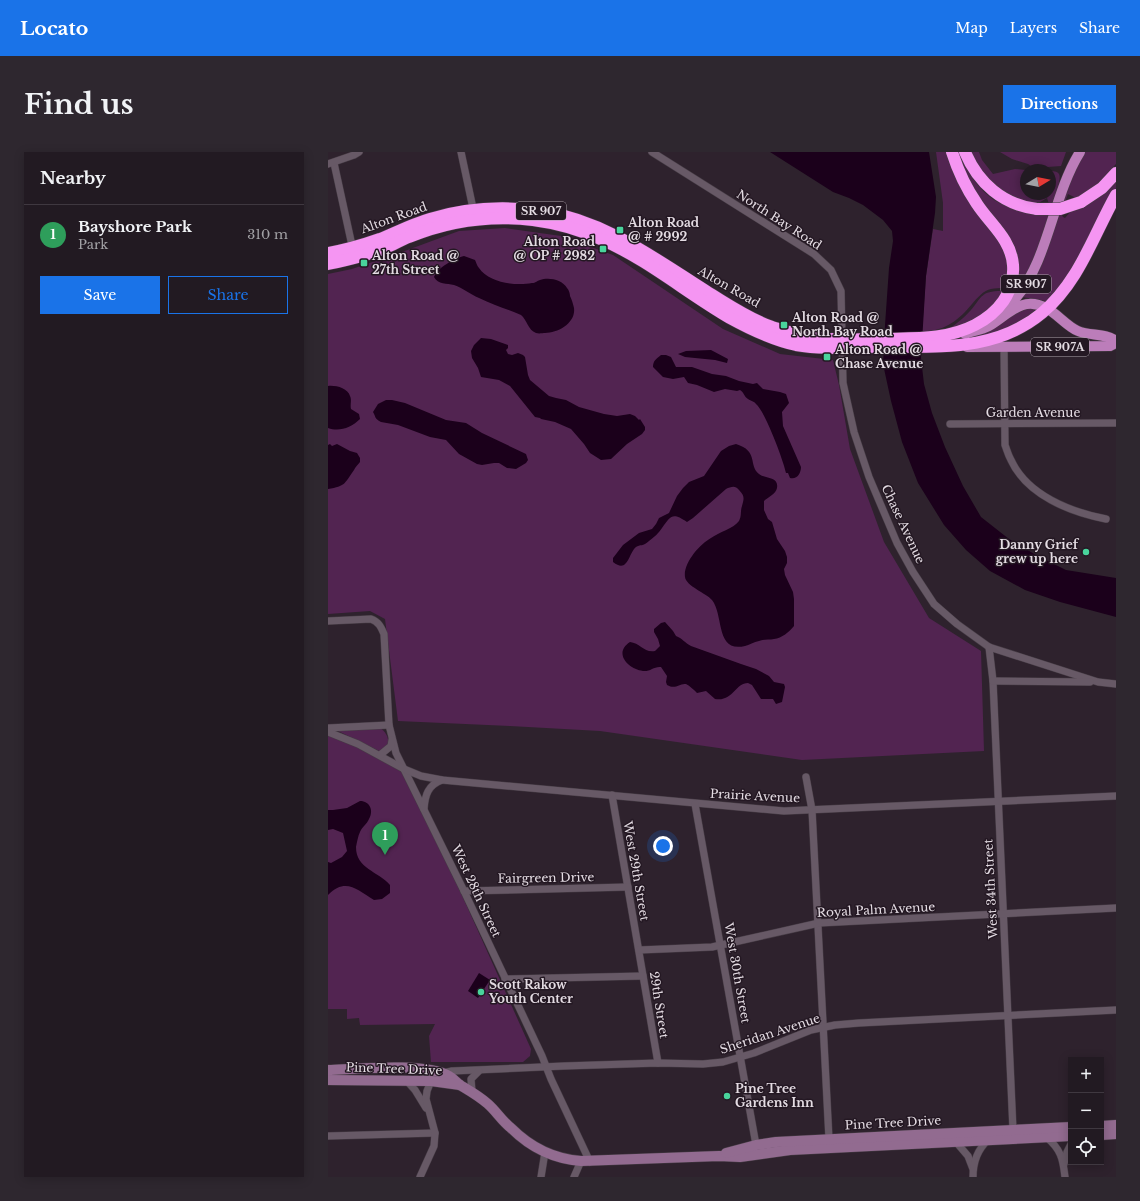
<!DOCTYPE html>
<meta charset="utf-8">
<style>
body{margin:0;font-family:"Libre Baskerville",serif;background:#2e272f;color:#f1f3f6}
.controls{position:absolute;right:12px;bottom:12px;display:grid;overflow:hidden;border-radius:0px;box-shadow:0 2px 10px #0003}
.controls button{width:36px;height:36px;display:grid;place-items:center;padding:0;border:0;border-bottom:1px solid #3f3840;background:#221a22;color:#f1f3f6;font:20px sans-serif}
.compass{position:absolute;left:692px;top:12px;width:36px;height:36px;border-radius:50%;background:#221a22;box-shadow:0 2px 10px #0003;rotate:80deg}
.you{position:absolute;left:335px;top:694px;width:14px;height:14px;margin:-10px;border:3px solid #fff;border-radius:50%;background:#1a73e8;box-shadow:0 0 0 6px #1a73e833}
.badge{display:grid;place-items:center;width:26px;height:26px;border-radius:50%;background:#1a73e8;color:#fff;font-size:13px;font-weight:700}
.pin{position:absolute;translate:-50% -33px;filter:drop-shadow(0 1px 2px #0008)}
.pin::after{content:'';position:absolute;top:21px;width:14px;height:12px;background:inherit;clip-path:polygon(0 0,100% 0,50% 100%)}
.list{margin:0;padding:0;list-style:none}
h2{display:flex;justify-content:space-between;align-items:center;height:52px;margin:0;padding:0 16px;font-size:17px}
h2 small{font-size:13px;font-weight:400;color:#a2a1a5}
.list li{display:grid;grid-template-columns:26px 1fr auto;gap:12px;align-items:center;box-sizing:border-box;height:60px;padding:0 16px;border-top:1px solid #3f3840}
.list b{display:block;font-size:15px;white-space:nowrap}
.list p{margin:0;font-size:13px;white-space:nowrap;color:#a2a1a5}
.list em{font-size:13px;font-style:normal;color:#a2a1a5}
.actions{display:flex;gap:8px;padding:12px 16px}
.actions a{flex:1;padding:9px 0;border:1px solid #1a73e8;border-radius:0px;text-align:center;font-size:14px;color:#1a73e8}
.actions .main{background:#1a73e8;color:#fff}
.icon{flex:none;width:22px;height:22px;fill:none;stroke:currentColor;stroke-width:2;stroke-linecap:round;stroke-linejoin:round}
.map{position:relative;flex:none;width:788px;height:1025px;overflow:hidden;border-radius:0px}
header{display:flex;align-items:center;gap:24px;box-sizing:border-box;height:56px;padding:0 20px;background:#1a73e8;color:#fff}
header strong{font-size:19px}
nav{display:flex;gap:22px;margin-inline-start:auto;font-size:14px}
.intro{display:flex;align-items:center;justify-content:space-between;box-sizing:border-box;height:96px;padding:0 24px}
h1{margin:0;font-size:28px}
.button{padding:10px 18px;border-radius:0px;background:#1a73e8;color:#fff;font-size:14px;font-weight:700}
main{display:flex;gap:24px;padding:0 24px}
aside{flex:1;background:#221a22;border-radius:0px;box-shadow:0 2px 10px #0003}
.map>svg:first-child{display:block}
.green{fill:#522451}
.water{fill:#1b001b}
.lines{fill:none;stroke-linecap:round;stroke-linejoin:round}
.street-casing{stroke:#473d46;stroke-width:8}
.secondary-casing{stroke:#473d46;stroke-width:11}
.primary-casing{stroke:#473d46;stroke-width:11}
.highway-casing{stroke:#473d46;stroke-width:13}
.street{stroke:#675966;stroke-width:7}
.secondary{stroke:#926b90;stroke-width:10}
.primary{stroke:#bc7dba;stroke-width:10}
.highway{stroke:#f595f2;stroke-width:12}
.highway-bridge-casing{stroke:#473d46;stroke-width:13;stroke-linecap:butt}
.highway-bridge{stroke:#f595f2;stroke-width:12}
.poi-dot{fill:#49d49c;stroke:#241823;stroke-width:1.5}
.labels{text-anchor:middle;stroke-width:3;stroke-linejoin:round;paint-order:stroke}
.shield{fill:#241823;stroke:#aaa1a9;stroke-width:1}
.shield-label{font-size:11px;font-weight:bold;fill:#e4dce3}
.street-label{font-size:12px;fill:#e4dce3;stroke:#241823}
.poi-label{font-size:12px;font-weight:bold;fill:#e4dce3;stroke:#241823;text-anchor:start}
</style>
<header>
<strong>Locato</strong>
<nav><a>Map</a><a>Layers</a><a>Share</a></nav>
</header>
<div class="intro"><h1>Find us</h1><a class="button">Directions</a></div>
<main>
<aside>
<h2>Nearby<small></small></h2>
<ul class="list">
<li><span class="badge" style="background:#2e9e5b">1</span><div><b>Bayshore Park</b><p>Park</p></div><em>310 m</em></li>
</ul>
<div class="actions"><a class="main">Save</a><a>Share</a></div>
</aside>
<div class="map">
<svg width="788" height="1025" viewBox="0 0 788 1025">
<rect width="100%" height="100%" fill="#2e222d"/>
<g class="green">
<path d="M608,0H618C624,27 643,49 659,72C667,84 678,97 679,112C680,120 677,129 676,136C672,136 667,136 663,137C656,138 649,146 644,152C631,168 616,180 594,179L598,124L605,77L615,79V51Z"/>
<path d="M626,0H631C639,21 656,47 679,54C693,58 708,59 722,62L711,101L684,146L687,112Z"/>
<path d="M641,0H651L654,8L665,22L687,17L698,18V42H722V19C725,19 729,19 731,22C734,27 726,47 723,53L721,52L719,46L709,52L695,49L681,44L658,26Z"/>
<polygon points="672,0 738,0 733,14 706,16 700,12 684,7"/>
<polygon points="755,0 788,0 788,12 765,36 748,46 740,42 737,50 732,51"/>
<path d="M788,27V36L743,121L718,149L694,145L707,124L708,125C717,104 720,80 732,60L735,65L737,66L744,58Z"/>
<polygon points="177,76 233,84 285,103 395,177 452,202 505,208 511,233 522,297 556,390 601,466 653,499 656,599 474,608 272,579 182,574 70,569 57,467 42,459 0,462 0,122 24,117 74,100 131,79"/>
<path d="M673,139V144L652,168L621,177C629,171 636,166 643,158C654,145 653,139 673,139Z"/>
<path d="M693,156L707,157C704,165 664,184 655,186C647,187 639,187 632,187L640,185Z"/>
<path d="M51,575C58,580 61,585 60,593L53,600L8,578Z"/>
<polygon points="0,583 30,595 71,617 75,621 133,741 203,897 202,904 195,910 103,910 101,884 107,872 32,873 31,866 19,867 19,857 0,857"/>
</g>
<g class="water">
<polygon points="442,0 601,0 608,45 607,61 598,124 593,206 596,232 604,261 617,295 635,334 653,365 681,387 708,403 738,418 788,426 788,465 732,450 697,438 662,419 638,398 616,373 590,331 574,290 563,249 555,212 557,173 561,116 565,89 564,79 555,68 535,53 521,46 505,40"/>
<path d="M136,104L147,108C148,110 149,114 151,116C161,131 188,134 204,131C208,131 208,129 212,128C220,125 234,127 239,136C241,138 242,142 242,144C244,148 245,152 246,156C248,171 230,181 217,181C215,181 211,182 208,181C200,178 199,168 193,163C179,157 165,153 151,146C142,142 135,136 126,133C119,131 110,133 106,125C110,115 126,107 136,104Z"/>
<polygon points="153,186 163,187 180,193 180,196 178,198 180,202 184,203 190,201 195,203 197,205 200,223 202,228 221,244 228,246 238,248 251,255 276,262 289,264 302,262 307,264 311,268 312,267 317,275 317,278 314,282 299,292 283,307 273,308 262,301 256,292 243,277 227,270 213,267 212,266 207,265 182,234 171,228 153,225 150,216 144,206 143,199 146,193"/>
<polygon points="383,198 400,207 399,211 387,208 357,205 350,202 358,199"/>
<path d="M333,203H338L343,205L348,215H364L384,222L398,224L411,229L425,232L429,231L435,237L452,240L458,242L461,251L454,260L455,274L473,315C473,321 469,328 462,326L460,321H458C456,310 437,259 428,252C426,249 423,249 420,247C416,245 416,240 412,238L409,239L397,237L386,240L369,233L360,231L356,225L345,227L335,225L325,215C325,209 328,207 333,203Z"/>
<path d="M0,234C7,233 20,236 22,244C24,248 22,252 23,257L31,262L32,267C23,276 11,280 0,276Z"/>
<path d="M58,248H64L77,251L118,268L138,271L154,281L198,302L200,308L198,311L188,317L179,316L171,311H166L154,313L149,312L131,302L118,288L102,285L70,273L53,270C46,266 48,265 45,260L50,252Z"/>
<path d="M2,292L4,294L9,292L22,299L29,301L32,306V310C30,313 27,315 26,318C16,332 18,334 0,337V293Z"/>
<path d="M408,292C431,299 420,313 431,322C437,327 451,324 449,336C448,342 440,345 436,349V358L440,367L444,370L449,387L457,399L459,405V411L456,417L457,423L465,440L466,447V474C461,480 454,486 446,487C441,488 436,487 431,489C426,490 421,493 417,494C387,501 396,463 384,448C378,441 358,434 357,425C355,411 372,392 383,386C391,380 405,377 411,369C414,363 412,360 414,354C416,347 417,344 411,338C407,333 403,335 398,337L365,366L359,370C344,360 343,364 334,376C331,381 326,385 321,389C315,395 312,392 308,395C300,402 300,422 285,410V406L295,393L311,381L324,377L328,372L331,366L341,361L349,344L355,336L361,330L376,324L393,299L401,294Z"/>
<path d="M337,470L345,479L348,484C354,486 357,491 363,494L413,512L428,517L441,524L446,530L456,532L457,535L454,550L448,552L445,547H433L424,533L420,531C407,531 405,550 387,547L378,539L369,541C366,538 362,534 358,532C351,531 348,538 339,533L338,530L339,524L333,515C326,514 322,520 315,519C300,517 285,501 302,490C312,491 316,501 327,499L332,494L330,487L326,480V477L333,471Z"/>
<path d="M32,649C42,649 46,659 41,667C39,672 34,675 32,680C30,684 29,690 28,695C28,717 50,719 62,733V741L54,747L46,748C29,738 18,725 0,743V710L3,711L14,705L19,699L15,681L5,677L0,678V658H5L19,656Z"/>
<polygon points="151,821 162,828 150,846 140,839"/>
</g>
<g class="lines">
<defs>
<g id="street">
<polyline points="133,0 146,61"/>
<polyline points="324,0 486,102 503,118 513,139 515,231 526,280 541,325 569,391 585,420 606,452 629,472 661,495 770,530 788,532"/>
<polyline points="6,11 25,98"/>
<polyline points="0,12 26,3 31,0"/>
<path d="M676,195L677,293C679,298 680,303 683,308C699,343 742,360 778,367"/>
<polyline points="622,272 788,271"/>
<path d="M0,469L43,467C51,470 53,475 56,482L61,573L68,601L136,739L214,904L223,927L262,1010"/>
<polyline points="661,495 665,529 685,978"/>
<polyline points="665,529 762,530"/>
<polyline points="0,576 61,573"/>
<polyline points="0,580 30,592 76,617 93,624 114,628 456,659 788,644"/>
<polyline points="52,603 63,594 64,588"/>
<polyline points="478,625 484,658 501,987"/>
<polyline points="284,643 330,911"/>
<polyline points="367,652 428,993"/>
<path d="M96,657C97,643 100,633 114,628"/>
<polyline points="136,739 300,735"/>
<polyline points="311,798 384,795 491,771 788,756"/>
<polyline points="177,827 315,824"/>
<polyline points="95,926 124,919 236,914 330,911 375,912 395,910 426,901 483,878 507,873 531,871 788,858"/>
<polyline points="79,929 87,938 98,956"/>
<polyline points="144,939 143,927 151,919"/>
<polyline points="0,984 107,981"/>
<path d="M718,985C733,997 735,1007 737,1025"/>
<polyline points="628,990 640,1004 645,1017"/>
<polyline points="736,1012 739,1000 743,992"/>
<polyline points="92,1025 106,994 107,981 98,947 99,939 103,929"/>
<polyline points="213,1025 217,1000"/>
<polyline points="246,1025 253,1009"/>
<path d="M645,1025C645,1010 649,998 660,988"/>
</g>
<g id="secondary">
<path d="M0,918C28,917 98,910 121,924C125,926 128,930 132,933C142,939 151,944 160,952C168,959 174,969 183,976C202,995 226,1007 253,1009L391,1004L412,1005L462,998L743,984"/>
<polyline points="0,928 103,929 132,933"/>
<polyline points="773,974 788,973"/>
<polyline points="773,983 788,982"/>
<polyline points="398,1001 428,993 448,990 743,975"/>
</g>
<g id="primary">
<path d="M666,166C673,160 681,154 687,147C721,108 724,45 752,0"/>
<path d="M637,182C645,179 653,178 661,174C680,163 694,143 718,156C730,162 738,174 750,179C762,184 778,181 788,189"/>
<polyline points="639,195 782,194 788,191"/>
</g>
<g id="highway">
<path d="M637,0C650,31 675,53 709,57"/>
<polyline points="753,50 774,36 788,21"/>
<path d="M0,101C18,98 35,93 52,87C69,80 85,72 102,67C138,56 176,54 213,59C278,69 327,107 381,141C401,153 421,167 444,175C455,178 467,182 478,185C503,189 530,187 555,187C586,186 618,188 647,173C670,161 687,141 685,113C683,87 662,72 649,52C638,36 630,19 624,0"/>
<path d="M0,112C19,108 38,104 57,96C65,93 73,88 81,85C120,69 163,63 205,68C229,71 253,78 275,88C320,108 359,141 402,166C422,177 445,188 468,193C496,198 526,195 554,195C611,194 667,200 714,161C751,130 765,84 788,43"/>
</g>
</defs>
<use href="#street" class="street-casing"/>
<use href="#secondary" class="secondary-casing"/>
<use href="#primary" class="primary-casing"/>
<use href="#highway" class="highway-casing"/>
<use href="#street" class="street"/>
<use href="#secondary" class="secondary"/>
<use href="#primary" class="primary"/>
<use href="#highway" class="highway"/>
<defs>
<polyline id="highway-bridge" points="709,57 732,57 753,50"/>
</defs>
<use href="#highway-bridge" class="highway-bridge-casing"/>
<use href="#highway-bridge" class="highway-bridge"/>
</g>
<g class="poi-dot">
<rect x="288" y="74" width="8" height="8" rx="2"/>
<rect x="271" y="93" width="8" height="8" rx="2"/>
<rect x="32" y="107" width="8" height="8" rx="2"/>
<rect x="452" y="169" width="8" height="8" rx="2"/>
<rect x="495" y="201" width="8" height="8" rx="2"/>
<circle cx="758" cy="400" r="4"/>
<circle cx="153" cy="840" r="4"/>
<circle cx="399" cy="944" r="4"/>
</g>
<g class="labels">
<g class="shield">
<rect x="188" y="50" width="50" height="18" rx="3"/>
<rect x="673" y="123" width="50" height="18" rx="3"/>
<rect x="703" y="186" width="58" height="18" rx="3"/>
</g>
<g class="shield-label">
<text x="213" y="63">SR 907</text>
<text x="698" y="136">SR 907</text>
<text x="732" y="199">SR 907A</text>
</g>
<g class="street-label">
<text transform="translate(66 66) rotate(-20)" y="4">Alton Road</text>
<text transform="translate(451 68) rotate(33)" y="4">North Bay Road</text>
<text transform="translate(401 135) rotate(30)" y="4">Alton Road</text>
<text x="705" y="265">Garden Avenue</text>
<text transform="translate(575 372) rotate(65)" y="4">Chase Avenue</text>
<text transform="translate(427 644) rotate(3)" y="4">Prairie Avenue</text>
<text transform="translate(308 719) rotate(80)" y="4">West 29th Street</text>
<text transform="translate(218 726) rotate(-1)" y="4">Fairgreen Drive</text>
<text transform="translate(663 737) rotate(-93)" y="4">West 34th Street</text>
<text transform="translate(148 739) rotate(65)" y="4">West 28th Street</text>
<text transform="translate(548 758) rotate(-3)" y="4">Royal Palm Avenue</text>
<text transform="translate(409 821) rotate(80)" y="4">West 30th Street</text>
<text transform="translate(331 853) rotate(81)" y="4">29th Street</text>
<text transform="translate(442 882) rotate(-18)" y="4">Sheridan Avenue</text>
<text transform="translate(66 917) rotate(2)" y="4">Pine Tree Drive</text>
<text transform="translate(565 971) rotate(-3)" y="4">Pine Tree Drive</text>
</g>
<g class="poi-label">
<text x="300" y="75">Alton Road<tspan x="300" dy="14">@ # 2992</tspan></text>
<text x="267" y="94" text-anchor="end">Alton Road<tspan x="267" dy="14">@ OP # 2982</tspan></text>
<text x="44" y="108">Alton Road @<tspan x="44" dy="14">27th Street</tspan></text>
<text x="464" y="170">Alton Road @<tspan x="464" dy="14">North Bay Road</tspan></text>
<text x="507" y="202">Alton Road @<tspan x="507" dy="14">Chase Avenue</tspan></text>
<text x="750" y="397" text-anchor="end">Danny Grief<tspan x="750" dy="14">grew up here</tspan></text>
<text x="161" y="837">Scott Rakow<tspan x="161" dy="14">Youth Center</tspan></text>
<text x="407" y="941">Pine Tree<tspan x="407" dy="14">Gardens Inn</tspan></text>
</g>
</g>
</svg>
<div class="controls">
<button>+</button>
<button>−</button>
<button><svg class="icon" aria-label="locate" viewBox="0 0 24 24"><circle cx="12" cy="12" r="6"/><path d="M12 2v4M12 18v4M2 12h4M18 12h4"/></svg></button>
</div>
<svg class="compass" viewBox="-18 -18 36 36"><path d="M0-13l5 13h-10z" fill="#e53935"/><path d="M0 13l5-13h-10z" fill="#a2a1a5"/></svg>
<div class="you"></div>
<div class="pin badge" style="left:57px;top:703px;background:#2e9e5b">1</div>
</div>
</main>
